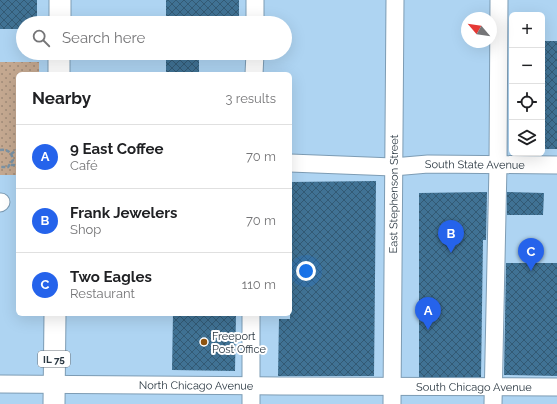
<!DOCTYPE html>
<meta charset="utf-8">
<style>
body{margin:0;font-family:Raleway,sans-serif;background:#f2f2f2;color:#202124}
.controls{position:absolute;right:12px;top:12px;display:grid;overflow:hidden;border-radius:6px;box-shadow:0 4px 16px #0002}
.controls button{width:36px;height:36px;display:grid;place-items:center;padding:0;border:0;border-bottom:1px solid #e0e0e0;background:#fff;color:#202124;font:20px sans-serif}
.compass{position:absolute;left:461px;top:12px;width:36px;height:36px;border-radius:50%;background:#fff;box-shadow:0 4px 16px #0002;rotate:299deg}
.you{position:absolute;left:306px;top:271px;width:14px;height:14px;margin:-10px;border:3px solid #fff;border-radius:50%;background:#1a73e8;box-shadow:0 0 0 6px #1a73e833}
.badge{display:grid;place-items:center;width:26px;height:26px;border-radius:50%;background:#2563eb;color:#fff;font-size:13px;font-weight:700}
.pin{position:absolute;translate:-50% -33px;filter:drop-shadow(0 1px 2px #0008)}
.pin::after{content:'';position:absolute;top:21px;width:14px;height:12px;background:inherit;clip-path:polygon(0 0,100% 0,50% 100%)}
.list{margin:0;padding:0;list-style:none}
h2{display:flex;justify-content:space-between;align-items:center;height:52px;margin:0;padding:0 16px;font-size:17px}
h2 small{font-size:13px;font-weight:400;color:#757577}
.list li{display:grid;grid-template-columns:26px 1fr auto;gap:12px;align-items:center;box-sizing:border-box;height:64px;padding:0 16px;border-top:1px solid #e0e0e0}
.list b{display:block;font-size:15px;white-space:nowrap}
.list p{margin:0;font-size:13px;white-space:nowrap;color:#757577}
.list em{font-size:13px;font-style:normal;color:#757577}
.icon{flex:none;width:22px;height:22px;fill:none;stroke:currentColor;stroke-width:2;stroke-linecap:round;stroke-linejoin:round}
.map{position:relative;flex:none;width:557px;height:404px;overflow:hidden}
.search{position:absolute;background:#fff;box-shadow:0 4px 16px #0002;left:16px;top:16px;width:276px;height:44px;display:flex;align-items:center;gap:10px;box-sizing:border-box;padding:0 14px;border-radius:22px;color:#757577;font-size:15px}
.panel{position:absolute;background:#fff;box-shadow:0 4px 16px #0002;left:16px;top:72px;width:276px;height:244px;border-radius:6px}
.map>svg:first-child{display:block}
.built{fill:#aed4f2;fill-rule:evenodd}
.grass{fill:url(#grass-dots)}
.building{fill:url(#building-cross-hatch)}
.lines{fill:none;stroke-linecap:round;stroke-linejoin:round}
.minor-casing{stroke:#7d9cb4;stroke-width:19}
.major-casing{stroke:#7d9cb4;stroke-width:23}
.path{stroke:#7a92a4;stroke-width:2.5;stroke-dasharray:4 2;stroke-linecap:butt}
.minor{stroke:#fff;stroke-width:17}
.major{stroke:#fff;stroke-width:21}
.poi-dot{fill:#8e5410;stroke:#fff;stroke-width:1.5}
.labels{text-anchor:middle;stroke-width:4;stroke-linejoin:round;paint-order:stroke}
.shield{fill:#fff;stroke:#6a737a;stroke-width:1}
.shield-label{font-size:10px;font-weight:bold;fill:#2a3741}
.street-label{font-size:11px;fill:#2a3741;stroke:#fff}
.poi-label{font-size:11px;fill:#2a3741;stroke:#fff;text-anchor:start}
</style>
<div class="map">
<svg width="557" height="404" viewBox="0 0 557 404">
<defs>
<pattern id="grass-dots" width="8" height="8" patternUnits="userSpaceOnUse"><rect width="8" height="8" fill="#c4a890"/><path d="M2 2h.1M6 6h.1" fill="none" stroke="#9f8a77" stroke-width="1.8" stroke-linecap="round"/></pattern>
<pattern id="building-cross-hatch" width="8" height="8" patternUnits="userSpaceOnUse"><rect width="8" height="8" fill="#407294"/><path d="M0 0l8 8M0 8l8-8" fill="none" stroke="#335a74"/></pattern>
</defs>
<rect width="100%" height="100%" fill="#c2e3fd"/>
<path class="built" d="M0,0H557V404H0ZM512,15H542V153H512ZM467,18H491V42H467ZM23,23H285V53H23ZM18,74H290V314H18Z"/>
<polygon class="grass" points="0,62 39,62 39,74 18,74 18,177 17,175 0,175"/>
<g class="building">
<polygon points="0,0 37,0 37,23 23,23 23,29 0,29"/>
<rect x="166" y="0" width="73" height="23"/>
<rect x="542" y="41" width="15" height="108"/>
<rect x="166" y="53" width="33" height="21"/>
<polygon points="376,181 374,376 278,376 279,319 290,319 290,182"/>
<polygon points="487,192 486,240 483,240 481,377 419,377 419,193"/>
<polygon points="507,192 544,193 543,215 507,215"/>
<polygon points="506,263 557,263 557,376 504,375"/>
<polygon points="173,314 236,314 235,371 172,370"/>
</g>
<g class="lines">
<defs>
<g id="minor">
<polyline points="255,23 255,0"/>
<polyline points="254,74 255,53"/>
<path id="s1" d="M290,163L393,167L428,164L557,165"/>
<polyline points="0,203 1,202"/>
<path id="s2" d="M0,384C186,385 371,387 557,387"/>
<polyline points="251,404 251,314"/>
<path id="s3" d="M392,404L395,0"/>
<polyline points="493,404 498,165 499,0"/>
</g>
<g id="major">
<polyline points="60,23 60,0"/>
<polyline points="59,74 59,53"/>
<polyline points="54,404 55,314"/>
</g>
</defs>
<use href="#minor" class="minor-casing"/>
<use href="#major" class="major-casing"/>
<g class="path">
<path d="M0,150C7,149 12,152 13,160L8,167H0"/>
<polyline points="11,154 18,149"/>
<polyline points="11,165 14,165 18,168"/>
</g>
<use href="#minor" class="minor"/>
<use href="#major" class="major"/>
</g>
<circle class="poi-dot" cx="204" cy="342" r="4"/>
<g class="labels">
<rect class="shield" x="38" y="351" width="32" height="16" rx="3"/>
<g class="shield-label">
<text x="54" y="363">IL 75</text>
</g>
<g class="street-label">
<text dy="4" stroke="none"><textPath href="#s1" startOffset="185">South State Avenue</textPath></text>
<text dy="4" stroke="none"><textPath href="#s3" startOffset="210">East Stephenson Street</textPath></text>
<text dy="4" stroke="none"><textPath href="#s2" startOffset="196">North Chicago Avenue</textPath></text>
<text dy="4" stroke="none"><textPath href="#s2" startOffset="474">South Chicago Avenue</textPath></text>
</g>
<g class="poi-label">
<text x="212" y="340">Freeport<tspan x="212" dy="13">Post Office</tspan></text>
</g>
</g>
</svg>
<div class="controls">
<button>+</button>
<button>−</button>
<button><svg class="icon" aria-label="locate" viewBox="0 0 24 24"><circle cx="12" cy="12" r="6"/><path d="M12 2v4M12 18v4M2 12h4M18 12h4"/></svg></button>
<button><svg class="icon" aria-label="layers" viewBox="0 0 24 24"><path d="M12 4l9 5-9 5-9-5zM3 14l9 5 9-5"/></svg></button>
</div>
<svg class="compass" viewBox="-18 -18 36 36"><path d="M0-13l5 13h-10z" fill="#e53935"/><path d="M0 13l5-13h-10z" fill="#757577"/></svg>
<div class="you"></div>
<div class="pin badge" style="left:428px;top:330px">A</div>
<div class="pin badge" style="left:451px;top:253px">B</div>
<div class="pin badge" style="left:531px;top:271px">C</div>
<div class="search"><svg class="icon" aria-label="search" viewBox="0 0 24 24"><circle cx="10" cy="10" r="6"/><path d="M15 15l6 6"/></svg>Search here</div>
<section class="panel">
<h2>Nearby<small>3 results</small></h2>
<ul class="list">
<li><span class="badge">A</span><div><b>9 East Coffee</b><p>Café</p></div><em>70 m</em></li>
<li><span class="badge">B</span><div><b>Frank Jewelers</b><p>Shop</p></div><em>70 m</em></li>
<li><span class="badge">C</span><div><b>Two Eagles</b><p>Restaurant</p></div><em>110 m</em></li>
</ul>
</section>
</div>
